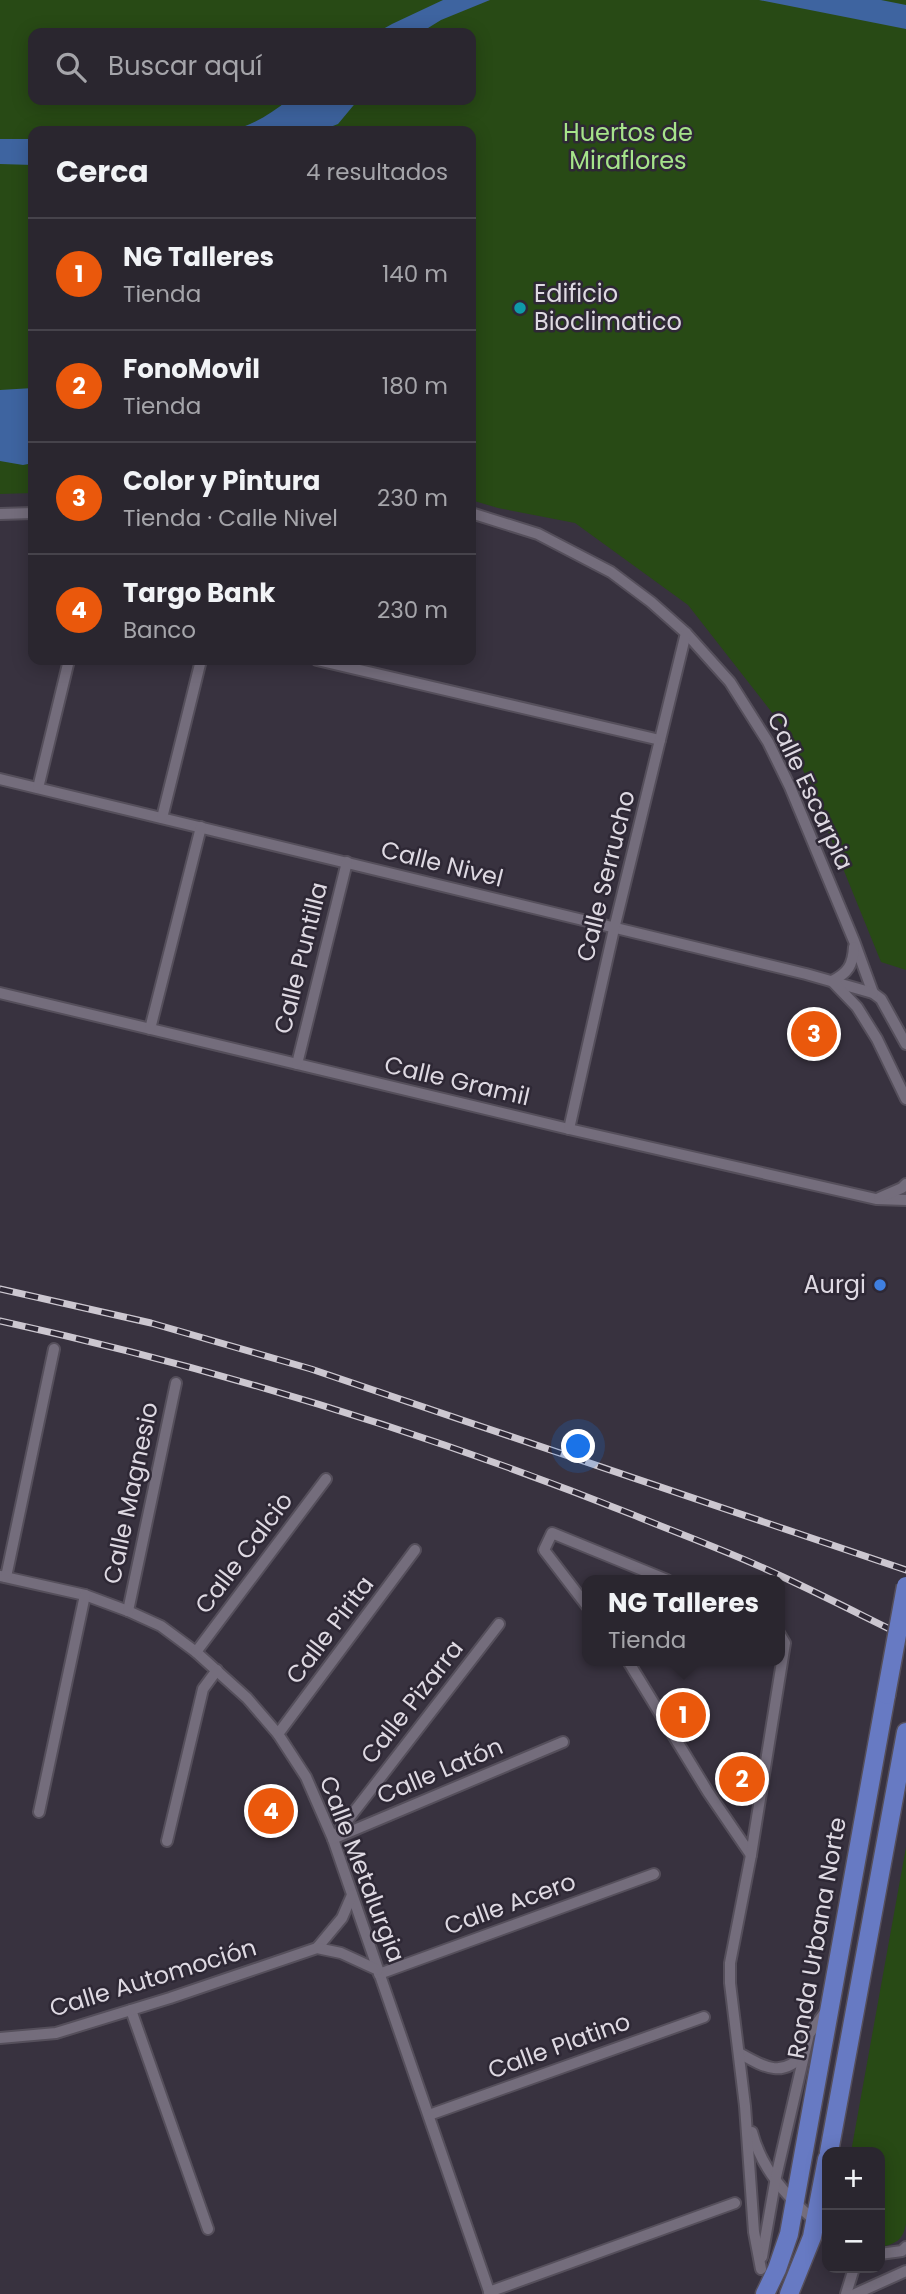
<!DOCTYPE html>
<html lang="es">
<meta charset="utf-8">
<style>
body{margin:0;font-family:Poppins,sans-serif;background:#322e37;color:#f1f3f6}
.controls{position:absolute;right:21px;bottom:21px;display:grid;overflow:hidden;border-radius:14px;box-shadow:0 4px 18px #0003}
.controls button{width:63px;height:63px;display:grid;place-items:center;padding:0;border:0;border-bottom:2px solid #46434b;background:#2a262f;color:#f1f3f6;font:35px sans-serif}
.you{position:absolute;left:579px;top:1447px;width:24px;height:24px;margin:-18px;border:5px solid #fff;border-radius:50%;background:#1a73e8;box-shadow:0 0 0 10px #1a73e833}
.badge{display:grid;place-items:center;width:46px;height:46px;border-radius:50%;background:#ea580c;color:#fff;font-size:23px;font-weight:700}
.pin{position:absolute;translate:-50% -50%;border:4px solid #fff;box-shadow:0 2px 7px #0006}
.popup{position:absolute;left:582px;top:1575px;width:203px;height:91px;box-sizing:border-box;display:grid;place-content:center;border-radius:14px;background:#2a262f;filter:drop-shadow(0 2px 5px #0005);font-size:23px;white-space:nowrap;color:#a5a5aa}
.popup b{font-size:26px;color:#f1f3f6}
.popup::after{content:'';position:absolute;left:50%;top:100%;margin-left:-14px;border:14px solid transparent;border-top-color:#2a262f}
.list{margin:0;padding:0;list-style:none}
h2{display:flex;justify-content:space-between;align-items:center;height:91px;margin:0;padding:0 28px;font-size:30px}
h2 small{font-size:23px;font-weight:400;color:#a5a5aa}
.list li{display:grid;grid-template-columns:46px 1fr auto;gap:21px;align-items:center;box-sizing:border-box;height:112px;padding:0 28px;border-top:2px solid #46434b}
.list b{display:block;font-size:26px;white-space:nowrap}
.list p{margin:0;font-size:23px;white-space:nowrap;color:#a5a5aa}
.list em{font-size:23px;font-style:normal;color:#a5a5aa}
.icon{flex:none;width:38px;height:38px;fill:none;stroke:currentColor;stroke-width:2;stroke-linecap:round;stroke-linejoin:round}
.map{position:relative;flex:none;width:906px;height:2294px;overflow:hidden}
.search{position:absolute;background:#2a262f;box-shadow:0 4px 18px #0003;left:28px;top:28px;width:448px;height:77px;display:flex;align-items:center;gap:18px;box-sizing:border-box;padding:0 24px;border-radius:14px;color:#a5a5aa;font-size:26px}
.panel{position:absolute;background:#2a262f;box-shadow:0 4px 18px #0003;left:28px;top:126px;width:448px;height:539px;border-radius:14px}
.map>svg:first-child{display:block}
.green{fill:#284a15;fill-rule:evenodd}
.water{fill:#3e64a0}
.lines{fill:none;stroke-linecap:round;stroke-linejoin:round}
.street-casing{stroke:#554f5b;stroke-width:14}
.primary-casing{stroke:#554f5b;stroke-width:21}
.street{stroke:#746d7c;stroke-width:10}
.primary{stroke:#677ac3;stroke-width:18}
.rail-casing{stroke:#ccc7d0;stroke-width:7}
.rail{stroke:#2e2835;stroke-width:4.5;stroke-dasharray:13;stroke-linecap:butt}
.primary-bridge-casing{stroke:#554f5b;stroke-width:21;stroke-linecap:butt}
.primary-bridge{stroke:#677ac3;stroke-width:18}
.culture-dot{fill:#0f9aa8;stroke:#2e2835;stroke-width:2.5}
.shop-dot{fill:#3f7fe0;stroke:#2e2835;stroke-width:2.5}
.labels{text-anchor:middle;stroke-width:5;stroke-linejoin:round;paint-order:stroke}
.park-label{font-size:24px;fill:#a6e48a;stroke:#2e2835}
.poi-label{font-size:24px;fill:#ded9e2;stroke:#2e2835;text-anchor:start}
.street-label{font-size:24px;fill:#ded9e2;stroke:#2e2835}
</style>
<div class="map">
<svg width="906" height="2294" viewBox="0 0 906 2294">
<rect width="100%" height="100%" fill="#38323f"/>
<g class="green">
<path d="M0,0H906V970L881,962L788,733L688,605L575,523L498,508L471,500V131H33V493L0,494ZM33,33H471V100H33Z"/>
<path d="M906,1847V2224C903,2240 896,2244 880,2247V2152H851Z"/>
</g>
<g class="water">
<polygon points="443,0 490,0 441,20 420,33 376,33 392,24"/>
<polygon points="759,0 881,0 906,5 906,29"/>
<path d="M288,100H358L338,124L320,131H229C251,126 271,114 288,100Z"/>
<polygon points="0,139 33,139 33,165 0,164"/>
<polygon points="33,388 33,463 23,465 0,461 0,390"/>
</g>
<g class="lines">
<defs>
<g id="street">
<polyline points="471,513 538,534 611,572 651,602 686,633 730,682 768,742 790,787 854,941 873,993 881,999 906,1044"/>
<polyline points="0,514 33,513"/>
<polyline points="317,660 660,740"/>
<polyline points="0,779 806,974 873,993"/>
<polyline points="38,788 69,660"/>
<polyline points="162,818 201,660"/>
<path d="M854,947C853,965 848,973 832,981L857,1007L877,1039L906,1099"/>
<polyline points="0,993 569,1129 876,1199 906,1200"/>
<polyline points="150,1029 201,827"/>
<polyline points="297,1064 347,862"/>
<polyline points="569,1129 614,929 686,633"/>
<polyline points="879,1198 902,1188 906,1184"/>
<polyline points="0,1576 85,1595 128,1611 161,1626 196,1652 247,1698 278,1734 306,1777 333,1839 490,2294"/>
<polyline points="6,1577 54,1349"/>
<polyline points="587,1606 544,1550 552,1533 667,1580"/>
<polyline points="128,1611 176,1383"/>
<polyline points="196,1652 326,1479"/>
<polyline points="628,1661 708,1792 751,1855"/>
<polyline points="278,1734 415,1550"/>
<polyline points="39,1812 85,1595"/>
<polyline points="335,1838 563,1742"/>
<polyline points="333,1839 499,1624"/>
<polyline points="167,1841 203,1689 217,1670"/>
<polyline points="317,1948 342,1918 352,1895"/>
<polyline points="379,1974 654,1874"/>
<polyline points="131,2010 208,2229"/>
<polyline points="0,2038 56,2033 170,1998 317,1948 341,1953 378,1970"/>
<path d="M739,2053C764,2067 783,2079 804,2053"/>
<polyline points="429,2115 704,2017"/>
<path d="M752,2132C762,2172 795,2206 827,2230"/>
<polyline points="880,2254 902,2251 906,2247"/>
<polyline points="762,2257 776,2177 809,2034 826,2011"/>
<polyline points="761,2269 754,2232 745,2106 730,1983 730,1963 751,1855 785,1643 779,1633"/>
<polyline points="489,2292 735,2203"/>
<polyline points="846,2294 854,2268"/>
<polyline points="855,2294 906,2271"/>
</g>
<g id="primary">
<polyline points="829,2152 906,1732"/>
<polyline points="765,2294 777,2269 789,2234 886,1695"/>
<polyline points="789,2294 812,2237 827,2159"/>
</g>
</defs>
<use href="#street" class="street-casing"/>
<use href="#primary" class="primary-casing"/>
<use href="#street" class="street"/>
<use href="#primary" class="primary"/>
<defs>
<g id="rail">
<polyline points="0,1289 151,1323 311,1369 906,1570"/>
<path d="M0,1321C215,1368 427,1433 631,1514C682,1535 733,1553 783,1577C824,1596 865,1617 906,1637"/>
</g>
</defs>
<use href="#rail" class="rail-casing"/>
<use href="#rail" class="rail"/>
<defs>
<polyline id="primary-bridge" points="886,1695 906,1586"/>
</defs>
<use href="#primary-bridge" class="primary-bridge-casing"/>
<use href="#primary-bridge" class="primary-bridge"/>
</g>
<circle class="culture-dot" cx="520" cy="308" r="7"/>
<circle class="shop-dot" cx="880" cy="1285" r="7"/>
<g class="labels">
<g class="park-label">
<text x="628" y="141">Huertos de<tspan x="628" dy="28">Miraflores</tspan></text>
</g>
<g class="poi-label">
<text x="534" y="302">Edificio<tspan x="534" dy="28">Bioclimatico</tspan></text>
<text x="866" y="1293" text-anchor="end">Aurgi</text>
</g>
<g class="street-label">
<text transform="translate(810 791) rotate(65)" y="8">Calle Escarpia</text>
<text transform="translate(442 864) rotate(14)" y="8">Calle Nivel</text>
<text transform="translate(606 876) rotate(-76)" y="8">Calle Serrucho</text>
<text transform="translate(301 958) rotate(-76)" y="8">Calle Puntilla</text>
<text transform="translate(457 1081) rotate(13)" y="8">Calle Gramil</text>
<text transform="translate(131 1493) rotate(-78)" y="8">Calle Magnesio</text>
<text transform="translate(244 1553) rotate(-53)" y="8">Calle Calcio</text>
<text transform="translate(330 1630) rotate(-53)" y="8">Calle Pirita</text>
<text transform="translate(412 1702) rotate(-52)" y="8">Calle Pizarra</text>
<text transform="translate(440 1771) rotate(-23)" y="8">Calle Latón</text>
<text transform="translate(362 1869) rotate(69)" y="8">Calle Metalurgia</text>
<text transform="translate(510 1904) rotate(-20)" y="8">Calle Acero</text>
<text transform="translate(817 1938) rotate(-80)" y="8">Ronda Urbana Norte</text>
<text transform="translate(153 1978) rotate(-17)" y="8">Calle Automoción</text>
<text transform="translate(559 2046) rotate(-20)" y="8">Calle Platino</text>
</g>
</g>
</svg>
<div class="controls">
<button>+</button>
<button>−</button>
</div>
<div class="you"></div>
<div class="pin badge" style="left:683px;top:1715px">1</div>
<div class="popup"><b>NG Talleres</b>Tienda</div>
<div class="pin badge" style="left:742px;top:1779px">2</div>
<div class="pin badge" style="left:814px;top:1034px">3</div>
<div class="pin badge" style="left:271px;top:1811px">4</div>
<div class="search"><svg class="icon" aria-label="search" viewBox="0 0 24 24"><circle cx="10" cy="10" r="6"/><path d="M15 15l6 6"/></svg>Buscar aquí</div>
<section class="panel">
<h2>Cerca<small>4 resultados</small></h2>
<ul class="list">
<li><span class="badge">1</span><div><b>NG Talleres</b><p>Tienda</p></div><em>140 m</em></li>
<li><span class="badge">2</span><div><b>FonoMovil</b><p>Tienda</p></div><em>180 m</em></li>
<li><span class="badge">3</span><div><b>Color y Pintura</b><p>Tienda · Calle Nivel</p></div><em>230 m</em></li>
<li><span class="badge">4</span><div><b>Targo Bank</b><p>Banco</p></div><em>230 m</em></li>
</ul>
</section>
</div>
